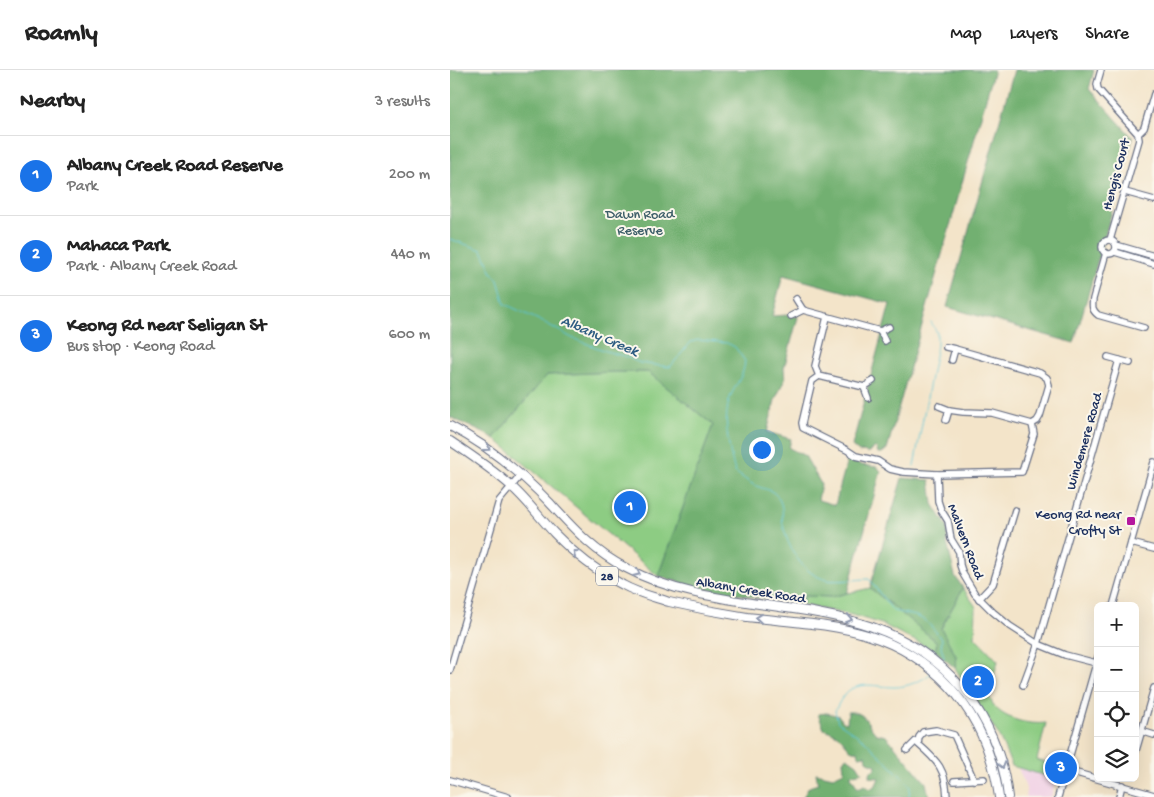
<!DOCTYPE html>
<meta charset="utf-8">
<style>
body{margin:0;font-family:"Gochi Hand",sans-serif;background:#f2f2f2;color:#222}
.controls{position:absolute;right:15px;bottom:15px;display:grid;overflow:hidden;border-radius:8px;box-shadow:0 5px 20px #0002}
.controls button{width:45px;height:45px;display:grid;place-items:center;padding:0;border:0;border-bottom:1px solid #e0e0e0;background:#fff;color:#222;font:25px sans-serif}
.you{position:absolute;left:311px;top:379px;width:18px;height:18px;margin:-12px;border:4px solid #fff;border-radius:50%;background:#1a73e8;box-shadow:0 0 0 8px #1a73e833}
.badge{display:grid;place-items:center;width:32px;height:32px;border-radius:50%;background:#1a73e8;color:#fff;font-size:16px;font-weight:700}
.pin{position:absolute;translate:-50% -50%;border:2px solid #fff;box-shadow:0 1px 5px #0006}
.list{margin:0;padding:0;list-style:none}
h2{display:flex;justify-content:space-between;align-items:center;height:65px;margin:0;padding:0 20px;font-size:21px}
h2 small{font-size:16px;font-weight:400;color:#767676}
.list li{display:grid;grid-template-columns:32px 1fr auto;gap:15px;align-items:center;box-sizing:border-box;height:80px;padding:0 20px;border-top:1px solid #e0e0e0}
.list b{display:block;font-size:19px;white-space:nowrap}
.list p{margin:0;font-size:16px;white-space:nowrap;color:#767676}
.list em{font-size:16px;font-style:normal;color:#767676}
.icon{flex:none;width:28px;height:28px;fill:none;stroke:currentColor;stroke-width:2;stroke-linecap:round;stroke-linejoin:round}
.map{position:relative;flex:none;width:704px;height:727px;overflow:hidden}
header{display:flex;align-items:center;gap:30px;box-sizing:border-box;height:70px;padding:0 25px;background:#fff;border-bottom:1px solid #e0e0e0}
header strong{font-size:24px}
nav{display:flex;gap:28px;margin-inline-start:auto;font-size:18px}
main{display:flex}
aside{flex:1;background:#fff}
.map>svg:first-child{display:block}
.built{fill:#f0d0e5}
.green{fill:#8dcc83;stroke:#547e70}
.forest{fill:#72b071;stroke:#467068}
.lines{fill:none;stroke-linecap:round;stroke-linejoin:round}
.stream{stroke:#5bc5d6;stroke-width:1}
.minor-casing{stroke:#676e83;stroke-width:8}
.major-casing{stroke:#676e83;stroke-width:10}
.minor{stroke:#fff;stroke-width:5.5}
.major{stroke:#fff;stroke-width:8}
.oneway{stroke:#8d97ae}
.poi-dot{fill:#b5179e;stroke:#fbf7ec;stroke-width:2}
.labels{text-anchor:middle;stroke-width:4;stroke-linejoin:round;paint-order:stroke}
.shield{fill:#fbf7ec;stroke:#5e6b89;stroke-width:1}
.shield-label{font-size:12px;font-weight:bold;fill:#1b2f5e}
.street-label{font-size:14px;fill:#1b2f5e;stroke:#fbf7ec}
.park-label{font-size:14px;fill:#3d5e69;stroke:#fbf7ec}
.poi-label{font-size:14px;fill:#1b2f5e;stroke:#fbf7ec;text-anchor:end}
.water-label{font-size:15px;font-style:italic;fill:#2e5c82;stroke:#fbf7ec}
</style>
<header>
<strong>Roamly</strong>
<nav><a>Map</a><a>Layers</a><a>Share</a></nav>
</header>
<main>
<aside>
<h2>Nearby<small>3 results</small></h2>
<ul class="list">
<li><span class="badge">1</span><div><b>Albany Creek Road Reserve</b><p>Park</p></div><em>200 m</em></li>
<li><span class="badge">2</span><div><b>Mahaca Park</b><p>Park · Albany Creek Road</p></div><em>440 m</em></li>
<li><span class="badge">3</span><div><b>Keong Rd near Seligan St</b><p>Bus stop · Keong Road</p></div><em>600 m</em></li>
</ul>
</aside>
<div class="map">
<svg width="704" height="727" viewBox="0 0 704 727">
<rect width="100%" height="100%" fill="#fbf7ec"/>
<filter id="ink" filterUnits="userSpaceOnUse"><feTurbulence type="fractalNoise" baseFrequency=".02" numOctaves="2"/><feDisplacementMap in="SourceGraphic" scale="10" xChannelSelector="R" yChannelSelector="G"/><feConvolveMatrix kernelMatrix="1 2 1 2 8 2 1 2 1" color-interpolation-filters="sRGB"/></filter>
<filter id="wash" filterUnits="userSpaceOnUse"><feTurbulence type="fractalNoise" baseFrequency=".0096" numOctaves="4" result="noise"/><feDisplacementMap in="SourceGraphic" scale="20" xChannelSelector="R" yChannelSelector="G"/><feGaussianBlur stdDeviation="1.12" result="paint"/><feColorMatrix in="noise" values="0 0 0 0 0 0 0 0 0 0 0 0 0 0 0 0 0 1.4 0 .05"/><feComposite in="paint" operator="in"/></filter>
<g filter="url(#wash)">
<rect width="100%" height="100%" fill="#f3e4c9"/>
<polygon class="built" points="568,698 606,709 601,727 576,727 576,718"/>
<g class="green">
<polygon points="164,302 198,302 263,355 208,506 44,368 97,305"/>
<polygon points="420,518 487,572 485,581 432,554 402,545 352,535 354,526 381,527"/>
<path d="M513,518L526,537L525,567L548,591L538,625C540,628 542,633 544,636C556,650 579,655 596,653L587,690L609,697L606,709L562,696L548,664L505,598L506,586L491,559Z"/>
</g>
<g class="forest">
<polygon points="0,0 544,0 437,379 432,383 428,383 426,377 417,383 414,381 409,382 402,376 440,234 333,205 322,246 338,245 348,247 334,298 335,309 325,330 317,362 341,369 339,378 355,386 371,414 368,430 385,435 398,387 411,395 427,397 431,401 397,523 381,527 354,526 352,535 246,517 208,506 263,355 198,302 164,302 97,305 44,368 0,347"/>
<polygon points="564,0 644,0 639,19 683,68 624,273 497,237"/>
<polygon points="452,408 480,410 483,434 497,456 497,473 505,506 513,518 491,558 506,586 505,598 485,581 487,572 420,518"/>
<path d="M398,642C416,641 416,653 426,664L436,666L476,713L479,727H353L359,717L368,714L366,703L383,707L394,702L393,690L397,687L407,694L412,702L400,705L408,718L415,715L420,719L426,715L429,708L419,707L421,701L425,699L426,695L418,692L415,685L409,686L408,681C399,683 398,676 393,670C389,665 380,661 374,659L368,644L377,643L389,646L393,652L397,653Z"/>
</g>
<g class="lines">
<g class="stream">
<path d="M0,169L32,180L42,203L48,210L55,234L97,254L122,268L156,281L177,287L190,293L220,297L241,272L248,270L277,273L285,277L295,291C293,307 289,309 282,323C271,346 279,378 285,402C291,406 297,411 304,415C312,419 322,419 327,426C335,437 331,445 333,455C338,478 352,504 377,510C388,512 407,509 419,509L443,541C473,547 473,546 492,569L491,577L494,587L491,593"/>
<polyline points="464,396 487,275 487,263 481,252"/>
<path d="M459,727L460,717L456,711L414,670L388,652L385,641C388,635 392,626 398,621C413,611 428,617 445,617C456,617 473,611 481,603"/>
</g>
</g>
</g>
<g filter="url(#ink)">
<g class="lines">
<defs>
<g id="minor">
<polyline points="651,0 647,14 648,19 688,64 689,70 660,170"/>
<polyline points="688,64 694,58 704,24"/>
<polyline points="675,122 704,130"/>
<circle cx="659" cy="177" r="7"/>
<polyline points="666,175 704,186"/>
<polyline points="665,182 704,194"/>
<path d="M656,183L643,229C642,237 642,240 648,245L694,258"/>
<polyline points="353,240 430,261"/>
<polyline points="341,246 353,240 346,229"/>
<polyline points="377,247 365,296 369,306 362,311 352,353 353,358 397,380 406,386 428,391 440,399 453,402 487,404 572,402 584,364 582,354 587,351 590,346 599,315 597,308 590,303 505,279"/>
<polyline points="435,271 430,261 439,257"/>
<polyline points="496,277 505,279 502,290"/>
<polyline points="658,287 680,293"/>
<polyline points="369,306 414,317"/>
<polyline points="418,328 414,317 423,311"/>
<polyline points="489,336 499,340 496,350"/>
<polyline points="499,340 513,342 542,343 582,354"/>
<polyline points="487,404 488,431 491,440 498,451 501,469 509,482 510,495 513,504 525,524 543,542 560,556 588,574 615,585 646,593"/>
<polyline points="681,473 704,479"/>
<polyline points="529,529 543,514 565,440"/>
<polyline points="663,536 704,392"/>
<polyline points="0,600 49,431 71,405"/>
<polyline points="573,615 588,574 669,290"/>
<polyline points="691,661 704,665"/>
<polyline points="457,680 466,671 468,670"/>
<polyline points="685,684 704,618"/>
<polyline points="616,700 704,725"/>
<polyline points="0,710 58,727"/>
<polyline points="504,711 534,709"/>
<path d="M497,727C496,700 488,691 468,674L469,667L473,662L486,660L504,665L524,710"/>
<polyline points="608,727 648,587"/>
<polyline points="669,727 672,715"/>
</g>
<g id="major">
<path d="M0,356C37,375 70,402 99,432C123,458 143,481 176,498C284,556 424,513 511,617C538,648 553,686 558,727"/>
<path d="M0,371C21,385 42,399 61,416C77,430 90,448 104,463C124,484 148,502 173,515C187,523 204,527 219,532C245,538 271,543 297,547C374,556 441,554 499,616C528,647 543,685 549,727"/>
</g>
</defs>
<use href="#minor" class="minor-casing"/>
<use href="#major" class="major-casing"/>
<use href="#minor" class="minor"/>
<use href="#major" class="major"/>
</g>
<defs><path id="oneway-chevron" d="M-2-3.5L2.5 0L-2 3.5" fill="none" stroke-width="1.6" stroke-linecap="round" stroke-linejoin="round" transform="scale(1.25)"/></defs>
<g class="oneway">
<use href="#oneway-chevron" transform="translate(37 378) rotate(36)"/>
<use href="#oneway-chevron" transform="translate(126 483) rotate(-139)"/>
<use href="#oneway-chevron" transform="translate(187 503) rotate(23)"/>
<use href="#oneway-chevron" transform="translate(309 548) rotate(-174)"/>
<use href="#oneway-chevron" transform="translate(399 549) rotate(16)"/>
<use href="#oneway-chevron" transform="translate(552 695) rotate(75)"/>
</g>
</g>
<rect class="poi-dot" x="676" y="446" width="10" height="10" rx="2.5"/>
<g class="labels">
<rect class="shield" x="146" y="496.5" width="22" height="19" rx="4"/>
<g class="shield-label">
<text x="157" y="510">28</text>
</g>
<g class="street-label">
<text transform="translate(665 104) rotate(-75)" y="5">Hengis Court</text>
<text transform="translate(633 371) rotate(-74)" y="5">Windemere Road</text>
<text transform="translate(517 471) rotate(69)" y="5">Malvern Road</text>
<text transform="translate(301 519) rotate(9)" y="5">Albany Creek Road</text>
</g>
<g class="park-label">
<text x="190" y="148">Dawn Road<tspan x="190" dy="16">Reserve</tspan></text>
</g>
<g class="poi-label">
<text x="671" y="448">Keong Rd near<tspan x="671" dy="16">Crofty St</tspan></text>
</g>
<g class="water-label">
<text transform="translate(150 265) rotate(23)" y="5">Albany Creek</text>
</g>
</g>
</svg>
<div class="controls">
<button>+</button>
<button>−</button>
<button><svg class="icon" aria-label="locate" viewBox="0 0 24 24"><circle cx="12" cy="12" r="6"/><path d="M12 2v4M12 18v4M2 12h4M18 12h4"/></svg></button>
<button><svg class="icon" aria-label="layers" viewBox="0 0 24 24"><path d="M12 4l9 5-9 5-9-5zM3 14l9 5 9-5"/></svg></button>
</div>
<div class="you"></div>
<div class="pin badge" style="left:180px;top:437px">1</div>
<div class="pin badge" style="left:528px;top:612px">2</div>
<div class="pin badge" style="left:611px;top:698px">3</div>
</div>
</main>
